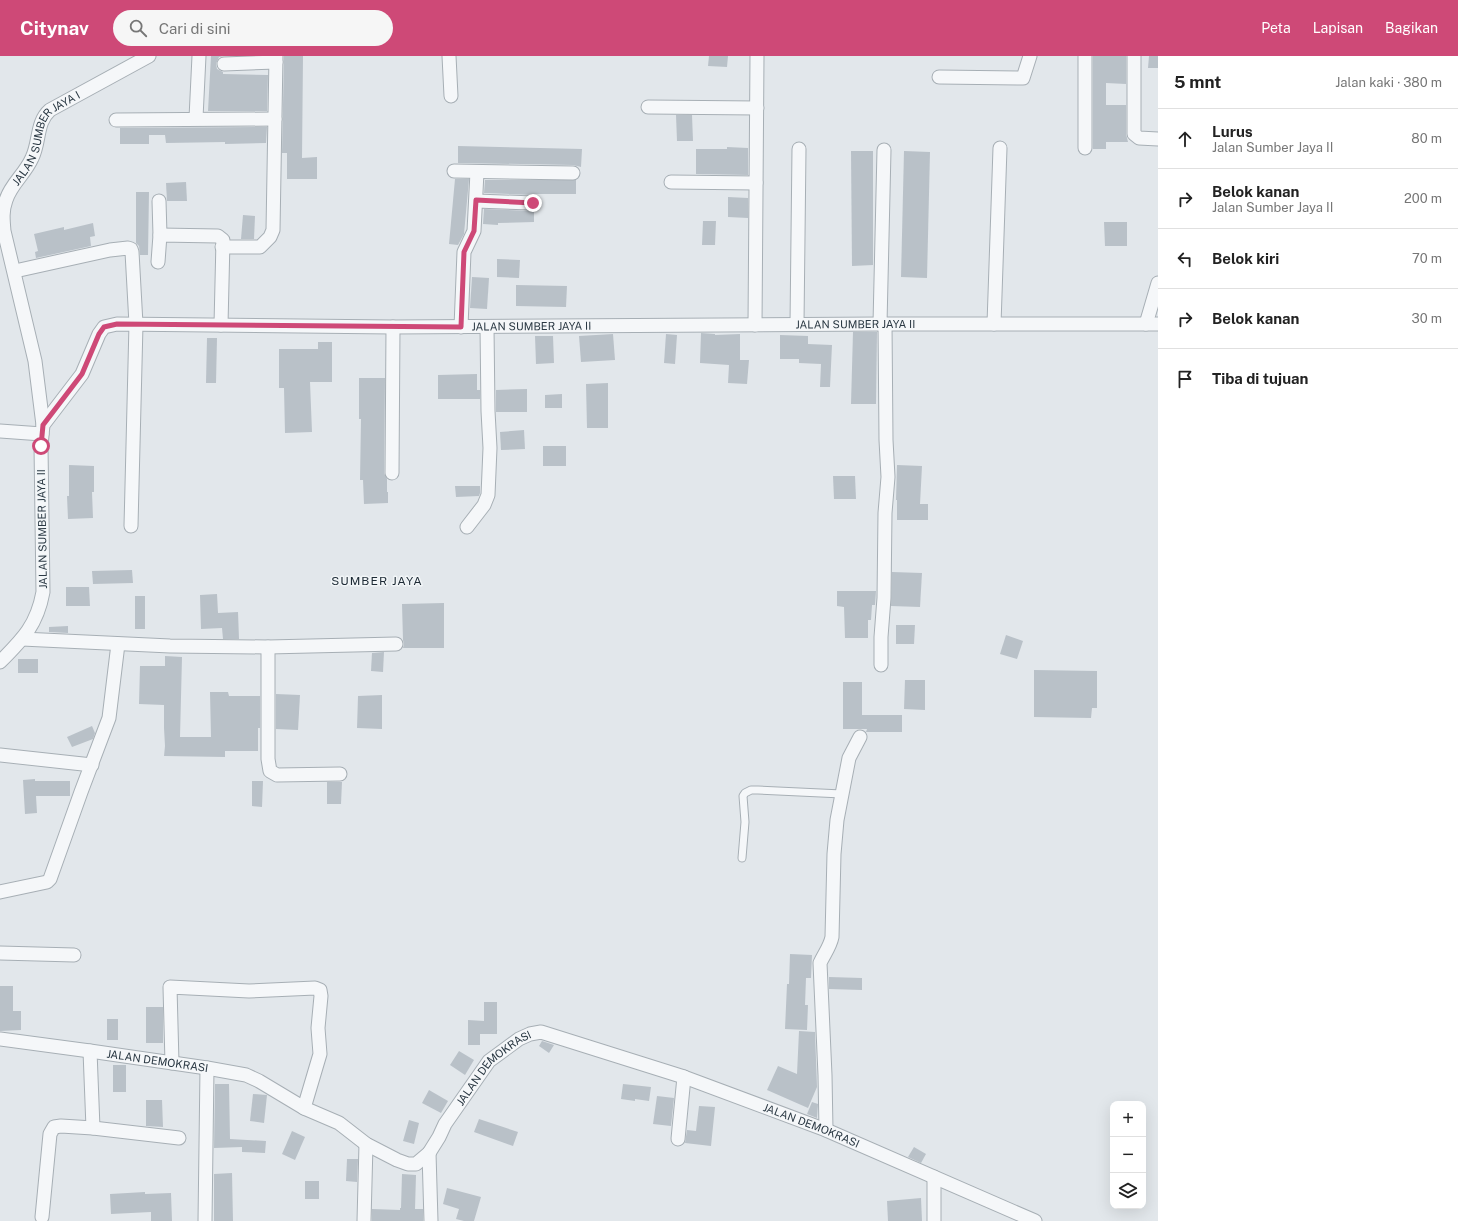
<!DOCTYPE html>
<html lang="id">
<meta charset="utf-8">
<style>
body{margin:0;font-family:"Public Sans",sans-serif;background:#f6f6f6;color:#222}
.controls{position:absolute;right:12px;bottom:12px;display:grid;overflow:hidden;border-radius:8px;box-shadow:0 4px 16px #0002}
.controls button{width:36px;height:36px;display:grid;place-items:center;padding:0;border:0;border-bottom:1px solid #e0e0e0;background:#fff;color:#222;font:20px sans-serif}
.stop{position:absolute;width:12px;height:12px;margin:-9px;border:3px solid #ce4977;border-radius:50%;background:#fff}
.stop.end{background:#ce4977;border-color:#fff;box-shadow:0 1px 4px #0008}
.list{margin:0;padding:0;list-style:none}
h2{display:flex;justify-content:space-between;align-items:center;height:52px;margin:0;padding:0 16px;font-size:17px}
h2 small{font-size:13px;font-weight:400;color:#767676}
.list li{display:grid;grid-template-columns:26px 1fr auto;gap:12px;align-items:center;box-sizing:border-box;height:60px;padding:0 16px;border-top:1px solid #e0e0e0}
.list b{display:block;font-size:15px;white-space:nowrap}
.list p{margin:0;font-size:13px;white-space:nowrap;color:#767676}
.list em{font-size:13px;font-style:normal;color:#767676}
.icon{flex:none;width:22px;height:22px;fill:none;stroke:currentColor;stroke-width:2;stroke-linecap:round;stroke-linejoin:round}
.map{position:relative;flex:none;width:1158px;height:1165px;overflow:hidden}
header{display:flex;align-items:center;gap:24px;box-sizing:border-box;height:56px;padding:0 20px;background:#ce4977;color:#fff}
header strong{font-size:19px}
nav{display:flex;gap:22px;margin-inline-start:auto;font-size:14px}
.search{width:280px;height:36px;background:#f6f6f6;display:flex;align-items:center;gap:10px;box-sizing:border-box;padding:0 14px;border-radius:22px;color:#767676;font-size:15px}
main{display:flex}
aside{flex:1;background:#fff}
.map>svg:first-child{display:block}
.building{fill:#b9c1c8}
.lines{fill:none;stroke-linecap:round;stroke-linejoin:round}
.lane-casing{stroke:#a7afb5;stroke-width:9}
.street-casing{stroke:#a7afb5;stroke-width:15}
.lane{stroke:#f5f7f9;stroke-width:7}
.street{stroke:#f5f7f9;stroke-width:13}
.route{stroke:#ce4977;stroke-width:5}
.labels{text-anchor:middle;stroke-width:3;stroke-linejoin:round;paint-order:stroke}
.street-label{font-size:11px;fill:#2a3843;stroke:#f2f6f8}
.neighbourhood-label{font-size:12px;letter-spacing:1px;fill:#1c2934;stroke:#f2f6f8}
</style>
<header>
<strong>Citynav</strong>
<div class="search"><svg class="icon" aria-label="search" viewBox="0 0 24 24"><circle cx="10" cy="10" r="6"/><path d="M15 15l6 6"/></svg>Cari di sini</div>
<nav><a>Peta</a><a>Lapisan</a><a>Bagikan</a></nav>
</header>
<main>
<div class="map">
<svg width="1158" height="1165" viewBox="0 0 1158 1165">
<rect width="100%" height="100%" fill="#e2e7eb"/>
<g class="building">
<polygon points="211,0 224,0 219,1 216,8 217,13 223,16 223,18 268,19 267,55 208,55"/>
<polygon points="284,0 303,0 302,102 317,101 317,123 287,123 287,97 282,97"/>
<polygon points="709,0 728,0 727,11 708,10"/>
<polygon points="1093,0 1126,0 1126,28 1106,27 1106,49 1126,49 1126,78 1128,86 1106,86 1106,93 1093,93"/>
<polygon points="1149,0 1158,0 1158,12 1148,12"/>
<polygon points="676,59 692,59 693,85 677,85"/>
<polygon points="267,71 266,87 225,88 225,86 166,87 165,79 149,79 149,88 120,88 120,72"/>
<polygon points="458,90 582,93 581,111 573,109 458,107"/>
<polygon points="727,91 748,92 748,119 696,118 696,93 727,93"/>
<polygon points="851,95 873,95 873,209 852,210"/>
<polygon points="904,95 930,96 927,222 901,221"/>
<polygon points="455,123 469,123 464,178 458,189 449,188"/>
<polygon points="485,124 576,124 576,138 533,138 533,139 484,137"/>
<polygon points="186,126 187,145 167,145 166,127"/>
<polygon points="136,136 149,136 148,199 140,199 139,190 136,187"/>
<polygon points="728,141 748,142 748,162 728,161"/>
<polygon points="484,153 534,155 534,166 498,167 498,169 483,168"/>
<polygon points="243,159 255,160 254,183 241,183"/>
<polygon points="703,165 716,165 715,189 702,189"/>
<polygon points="1104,166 1127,166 1127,190 1105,190"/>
<polygon points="93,167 95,180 90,181 91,190 36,202 35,196 38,195 34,178 64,171 64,174"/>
<polygon points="497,203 520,204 519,222 497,221"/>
<polygon points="472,221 489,222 487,253 470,252"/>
<polygon points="516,229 567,230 566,251 516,250"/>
<polygon points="853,276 877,276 876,348 851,348"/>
<polygon points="701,277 715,278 715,279 740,278 740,304 749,304 747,328 728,327 729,309 700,307"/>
<polygon points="613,278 615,304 581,306 579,280"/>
<polygon points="666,278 677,279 675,308 664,307"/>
<polygon points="780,279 808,280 808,288 832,289 830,331 820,331 821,308 799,307 799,303 780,303"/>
<polygon points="535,280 553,280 554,307 536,308"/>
<polygon points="207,282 217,282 216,327 206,327"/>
<polygon points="318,286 332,286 332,326 310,326 312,376 285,377 284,332 279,332 279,293 318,293"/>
<polygon points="477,318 477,334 480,334 480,343 438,343 438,319"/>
<polygon points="359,322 385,322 384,417 387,423 387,436 388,436 388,447 364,448 363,424 360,424 361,363 359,363"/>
<polygon points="608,327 608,372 587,372 586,328"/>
<polygon points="527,333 527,356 496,356 496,334"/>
<polygon points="562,338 562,352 545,352 545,339"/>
<polygon points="524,374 525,393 501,394 500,376"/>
<rect x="543" y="390" width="23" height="20"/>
<polygon points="69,409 94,410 94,436 92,436 93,462 68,463 67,440 69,440"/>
<polygon points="897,409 922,410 920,448 928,448 928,464 897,464 897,444 896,444"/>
<polygon points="833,420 855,420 856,443 834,443"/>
<polygon points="455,430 480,430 480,437 479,440 456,441"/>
<polygon points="132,514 133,527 93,528 92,515"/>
<polygon points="892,516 922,517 920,551 891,550"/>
<polygon points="66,531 89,531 90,550 66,550"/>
<polygon points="837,535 876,535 875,549 872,549 871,564 868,564 868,582 845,582 844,551 837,550"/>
<polygon points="217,538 218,557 238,556 239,583 223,583 222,572 201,573 200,539"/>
<rect x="135" y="540" width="10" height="33"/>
<polygon points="444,547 444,592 403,592 404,588 403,584 402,548"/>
<polygon points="896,569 915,569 914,588 896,588"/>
<polygon points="68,570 68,577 49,576 49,571"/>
<polygon points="1006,579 1023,585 1017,603 1000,598"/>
<polygon points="384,596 383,616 371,615 372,597"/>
<polygon points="165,600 182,601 180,681 211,681 210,636 228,636 229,640 260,640 260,672 258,672 258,695 225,695 225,701 164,700 165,690 164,672 164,649 139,648 140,610 165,610"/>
<rect x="18" y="603" width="20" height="14"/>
<polygon points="1034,614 1097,615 1097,652 1092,652 1091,662 1034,661"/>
<polygon points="905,624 925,624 925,654 904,653"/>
<polygon points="843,626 862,626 862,659 902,659 902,676 866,676 867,673 843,673"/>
<polygon points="276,638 300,639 298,674 276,673"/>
<polygon points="382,639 382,673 357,672 358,640"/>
<polygon points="92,670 95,677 93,683 72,691 67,681"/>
<polygon points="35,723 35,725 70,725 70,740 36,740 37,757 25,758 23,724"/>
<polygon points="252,725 263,725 262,751 252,750"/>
<polygon points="327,726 342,726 341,748 327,748"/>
<polygon points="790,898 812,899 811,922 806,922 805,949 808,949 807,974 785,973 787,928 789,928"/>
<polygon points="829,921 862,922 862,934 829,933"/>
<polygon points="0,930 13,930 13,955 21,955 21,974 0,975"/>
<polygon points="484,946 497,946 497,978 480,978 480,989 468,989 468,964 484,965"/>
<rect x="146" y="951" width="17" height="36"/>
<rect x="107" y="963" width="11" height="21"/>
<polygon points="799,975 815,976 817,1031 808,1052 767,1034 778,1010 797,1018"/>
<polygon points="542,985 554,989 549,997 539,990"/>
<polygon points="459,995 474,1004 465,1019 450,1009"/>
<rect x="113" y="1009" width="13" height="27"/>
<polygon points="215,1028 229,1028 230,1083 266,1085 265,1097 242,1096 242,1091 214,1092"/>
<polygon points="623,1028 651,1031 649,1045 635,1043 635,1045 621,1043"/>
<polygon points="429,1034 448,1045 441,1057 422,1047"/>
<polygon points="253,1038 267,1039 264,1067 250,1065"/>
<polygon points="657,1040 674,1042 671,1070 653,1068"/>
<polygon points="146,1044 162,1044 163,1071 146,1070"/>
<polygon points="812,1046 818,1048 817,1062 807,1058"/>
<polygon points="699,1050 715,1051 711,1090 685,1087 687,1074 696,1075"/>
<polygon points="479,1063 518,1076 513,1090 474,1076"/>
<polygon points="409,1064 419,1067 414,1088 403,1085"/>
<polygon points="292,1075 305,1081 295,1104 282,1098"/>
<polygon points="914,1091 926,1098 921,1107 908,1101"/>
<polygon points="347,1103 358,1103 357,1126 346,1125"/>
<polygon points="232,1117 233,1165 214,1165 214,1118"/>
<polygon points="402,1118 416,1119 415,1153 423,1153 423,1165 372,1165 372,1153 400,1154 400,1152 401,1152"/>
<rect x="305" y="1125" width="14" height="18"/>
<polygon points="447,1132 481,1141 474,1165 464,1165 456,1163 459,1153 443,1148"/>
<polygon points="145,1136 145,1138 171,1137 172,1165 151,1165 151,1156 111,1158 110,1138"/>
<polygon points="921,1142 922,1165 888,1165 887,1145"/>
</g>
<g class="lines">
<defs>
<polyline id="lane" points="742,802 745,766 743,740 745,737 751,734 758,734 842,738"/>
<g id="street">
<polyline points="449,0 451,40"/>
<polyline points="1134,0 1134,78 1139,82 1158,83"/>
<polyline points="224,8 276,6"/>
<polyline points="939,21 1023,22 1030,0"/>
<polyline points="648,51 757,52"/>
<polyline points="196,62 199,0"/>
<polyline points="116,64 275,63"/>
<polyline points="1085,92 1085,0"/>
<polyline points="454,115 573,117"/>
<polyline points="671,126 756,127"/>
<polyline points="159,145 160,179"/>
<polyline points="476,145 533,147"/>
<polyline points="222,191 260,191 270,181 273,174 276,0"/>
<polyline points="158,206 160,179 218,180 223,184 221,269"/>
<polyline points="15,215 110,194 128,192 131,193 132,196 136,268 131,470"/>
<polyline points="797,268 799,93"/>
<polyline points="880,268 884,94"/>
<polyline points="994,268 1000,92"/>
<polyline points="1146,268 1158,227"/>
<polyline points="755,269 757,0"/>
<polyline points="461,271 464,196 474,175 477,116"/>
<path id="s1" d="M43,369L35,305L4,175C3,164 2,155 6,144C11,128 25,118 32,102C40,86 36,66 50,54L149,0"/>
<polyline points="0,375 42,378"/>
<polyline points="392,417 393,271"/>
<polyline points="467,471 484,449 488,439 490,392 488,355 487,271"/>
<polyline points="22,583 170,590 268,591 396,588"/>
<polyline points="268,591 268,703 270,715 277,719 340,718"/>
<path id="s2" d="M0,606C23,583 37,569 43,536L41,390L43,369L82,318L99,278L104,271L117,268L393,271L880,268H1158"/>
<polyline points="881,609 881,581 884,542 885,457 888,421 886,384 885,268"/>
<polyline points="0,699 92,709"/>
<polyline points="0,836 47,826 50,823 81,736 109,662 118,588"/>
<polyline points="0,897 74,899"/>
<path id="s3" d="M0,983L90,995L207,1012L246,1019L259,1025L304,1052L339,1067L366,1088L397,1104L408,1108H416L429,1097L439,1081L445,1068L489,1005L519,983L530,978L541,976L684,1021L826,1074L1035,1165"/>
<polyline points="90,995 93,1072"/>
<polyline points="172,1007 170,931 249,935 315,932 320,934 321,940 318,972 320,998 304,1052"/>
<path d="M826,1074L825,1019L820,907C824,898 830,891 832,881L834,798L837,764L849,702L860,681"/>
<polyline points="678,1083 684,1021"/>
<polyline points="429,1097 431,1165"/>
<polyline points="934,1121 934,1165"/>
<polyline points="42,1161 50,1078 54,1071 61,1070 93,1072 179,1082"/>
<polyline points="205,1165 207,1012"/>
<polyline points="364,1165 366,1088"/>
</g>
</defs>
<use href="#lane" class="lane-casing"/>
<use href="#street" class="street-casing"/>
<use href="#lane" class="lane"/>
<use href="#street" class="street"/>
</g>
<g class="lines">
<polyline class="route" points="41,390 43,369 82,318 99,278 104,271 117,268 461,271 464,196 474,175 476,144 533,147"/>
</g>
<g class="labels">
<g class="street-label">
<text dy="4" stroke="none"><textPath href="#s1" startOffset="306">JALAN SUMBER JAYA I</textPath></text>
<text dy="4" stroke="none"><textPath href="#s2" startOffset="1119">JALAN SUMBER JAYA II</textPath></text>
<text dy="4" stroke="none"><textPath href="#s2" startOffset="795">JALAN SUMBER JAYA II</textPath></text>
<text transform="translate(42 473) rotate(-91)" y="4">JALAN SUMBER JAYA II</text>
<text dy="4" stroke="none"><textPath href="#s3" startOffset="159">JALAN DEMOKRASI</textPath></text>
<text dy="4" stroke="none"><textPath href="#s3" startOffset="568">JALAN DEMOKRASI</textPath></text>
<text dy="4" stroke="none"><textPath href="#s3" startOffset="916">JALAN DEMOKRASI</textPath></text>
</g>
<g class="neighbourhood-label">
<text x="377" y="529">SUMBER JAYA</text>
</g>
</g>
</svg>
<div class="controls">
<button>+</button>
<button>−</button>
<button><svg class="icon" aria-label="layers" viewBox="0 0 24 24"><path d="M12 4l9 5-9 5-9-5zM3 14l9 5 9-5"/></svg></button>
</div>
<div class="stop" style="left:41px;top:390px"></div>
<div class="stop end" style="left:533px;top:147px"></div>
</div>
<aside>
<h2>5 mnt<small>Jalan kaki · 380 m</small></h2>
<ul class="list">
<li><svg class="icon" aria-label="ahead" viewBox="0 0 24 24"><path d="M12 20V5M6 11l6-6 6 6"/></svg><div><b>Lurus</b><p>Jalan Sumber Jaya II</p></div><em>80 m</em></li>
<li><svg class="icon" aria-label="right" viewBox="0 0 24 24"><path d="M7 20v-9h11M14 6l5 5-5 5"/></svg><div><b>Belok kanan</b><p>Jalan Sumber Jaya II</p></div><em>200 m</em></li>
<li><svg class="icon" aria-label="left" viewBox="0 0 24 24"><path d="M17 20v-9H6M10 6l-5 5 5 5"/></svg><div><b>Belok kiri</b></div><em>70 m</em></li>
<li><svg class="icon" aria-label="right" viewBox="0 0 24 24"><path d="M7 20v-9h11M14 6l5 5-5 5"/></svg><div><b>Belok kanan</b></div><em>30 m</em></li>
<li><svg class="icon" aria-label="arrive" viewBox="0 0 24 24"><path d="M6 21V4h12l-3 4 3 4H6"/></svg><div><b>Tiba di tujuan</b></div></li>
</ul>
</aside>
</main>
